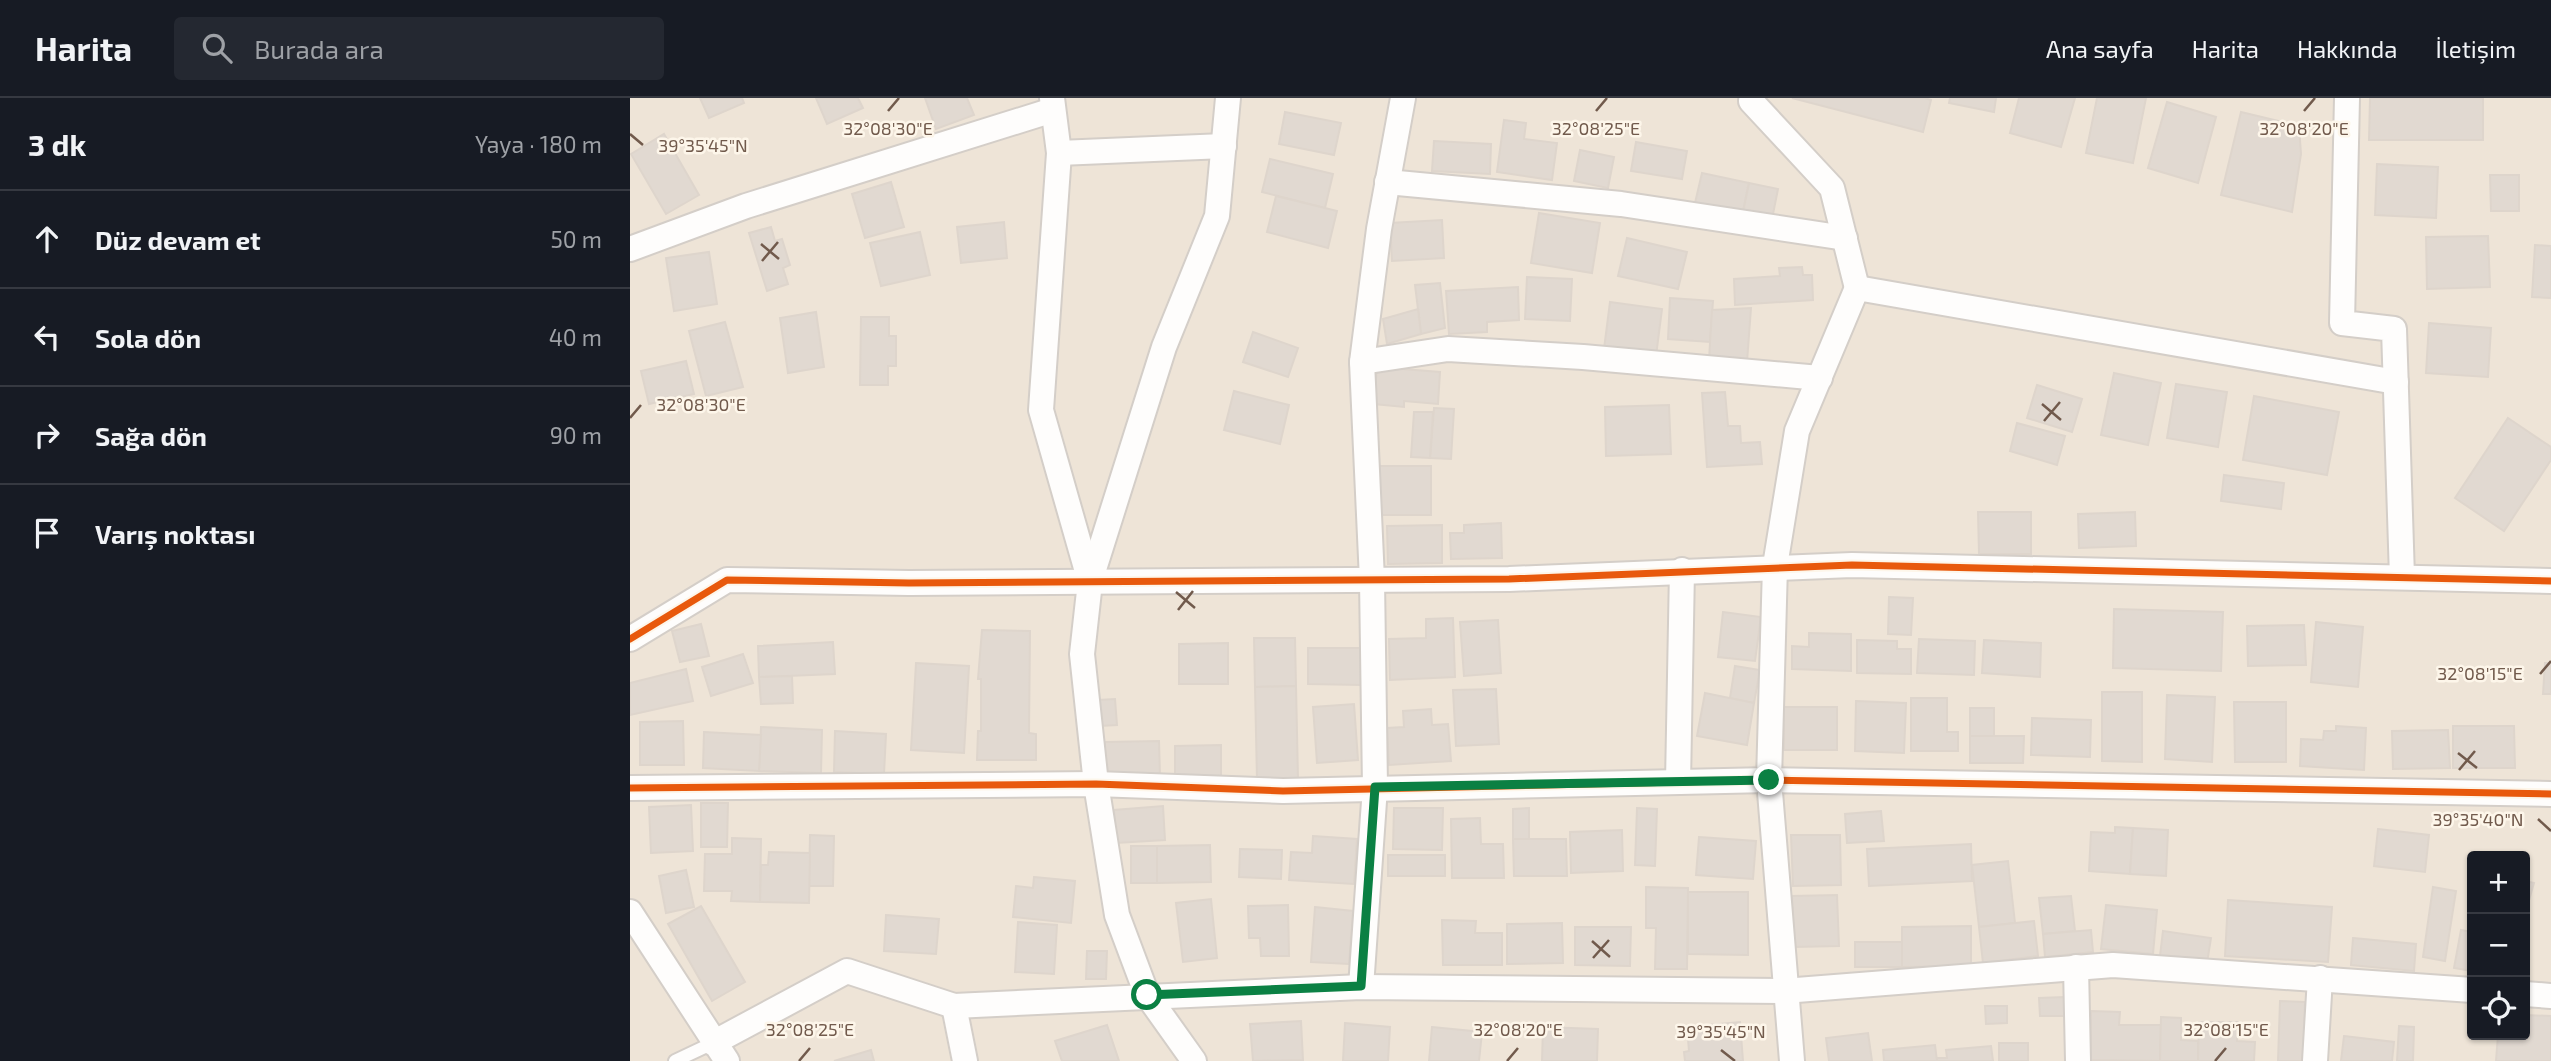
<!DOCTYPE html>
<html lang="tr">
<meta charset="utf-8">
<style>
body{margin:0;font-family:"Exo 2",sans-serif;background:#242831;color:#f1f3f6}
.controls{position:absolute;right:21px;bottom:21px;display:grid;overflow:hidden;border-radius:7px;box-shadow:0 2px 5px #0004}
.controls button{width:63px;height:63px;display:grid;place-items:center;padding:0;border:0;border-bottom:2px solid #363941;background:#171b24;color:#f1f3f6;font:35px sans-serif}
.stop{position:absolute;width:21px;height:21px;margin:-16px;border:5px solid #0b8043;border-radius:50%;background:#fff}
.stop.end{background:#0b8043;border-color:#fff;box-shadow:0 2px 7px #0008}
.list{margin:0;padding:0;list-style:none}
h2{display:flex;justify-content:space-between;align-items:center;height:91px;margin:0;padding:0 28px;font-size:30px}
h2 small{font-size:23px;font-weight:400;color:#9ea1a6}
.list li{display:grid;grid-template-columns:46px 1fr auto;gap:21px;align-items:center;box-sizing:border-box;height:98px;padding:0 28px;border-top:2px solid #363941}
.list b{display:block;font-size:26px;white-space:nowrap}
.list em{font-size:23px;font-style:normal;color:#9ea1a6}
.icon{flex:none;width:38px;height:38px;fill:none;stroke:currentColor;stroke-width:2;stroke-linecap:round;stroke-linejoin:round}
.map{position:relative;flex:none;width:1921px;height:963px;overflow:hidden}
header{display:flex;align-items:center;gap:42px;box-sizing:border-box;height:98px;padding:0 35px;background:#171b24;border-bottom:2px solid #363941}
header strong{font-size:33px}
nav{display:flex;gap:38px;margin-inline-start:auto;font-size:24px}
.search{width:490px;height:63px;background:#242831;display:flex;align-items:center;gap:18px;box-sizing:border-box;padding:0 24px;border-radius:7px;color:#9ea1a6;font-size:26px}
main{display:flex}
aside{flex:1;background:#171b24}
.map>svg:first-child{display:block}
.residential{fill:#eee4d7;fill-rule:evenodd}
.building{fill:#e1d9d1;stroke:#ded5cc;stroke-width:2}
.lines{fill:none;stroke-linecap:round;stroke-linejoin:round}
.lane-casing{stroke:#d4cec8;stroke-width:16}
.street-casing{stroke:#d4cec8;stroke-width:28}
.lane{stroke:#fefdfc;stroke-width:12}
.street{stroke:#fefdfc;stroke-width:24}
.cycleway-casing{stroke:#fdf6ea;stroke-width:11}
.cycleway{stroke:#e8590c;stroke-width:7}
.route{stroke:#0b8043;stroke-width:9}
.ticks{fill:none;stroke:#715a4c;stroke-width:2.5}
.ticks-label{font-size:18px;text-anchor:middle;fill:#715a4c;stroke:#fdf6ea;stroke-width:5;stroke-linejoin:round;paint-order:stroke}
</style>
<header>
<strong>Harita</strong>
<div class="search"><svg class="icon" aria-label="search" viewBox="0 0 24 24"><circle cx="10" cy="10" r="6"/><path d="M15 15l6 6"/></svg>Burada ara</div>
<nav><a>Ana sayfa</a><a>Harita</a><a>Hakkında</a><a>İletişim</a></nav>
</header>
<main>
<aside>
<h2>3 dk<small>Yaya · 180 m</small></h2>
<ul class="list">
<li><svg class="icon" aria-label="ahead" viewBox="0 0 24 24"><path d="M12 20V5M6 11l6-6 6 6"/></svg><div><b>Düz devam et</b></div><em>50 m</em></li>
<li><svg class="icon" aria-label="left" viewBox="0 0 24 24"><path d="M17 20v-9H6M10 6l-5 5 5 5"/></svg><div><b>Sola dön</b></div><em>40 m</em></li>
<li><svg class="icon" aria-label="right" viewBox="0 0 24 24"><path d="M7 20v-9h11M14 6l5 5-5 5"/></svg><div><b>Sağa dön</b></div><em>90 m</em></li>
<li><svg class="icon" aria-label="arrive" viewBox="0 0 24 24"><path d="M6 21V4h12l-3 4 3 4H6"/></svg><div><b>Varış noktası</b></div></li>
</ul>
</aside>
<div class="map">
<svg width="1921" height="963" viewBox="0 0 1921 963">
<rect width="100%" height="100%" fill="#f5f1e9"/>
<path class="residential" d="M0,0H1921V963H0ZM1842,758H1895V937H1842Z"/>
<g class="building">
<polygon points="70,0 112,0 114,5 79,20"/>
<polygon points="186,0 228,0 233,10 197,26"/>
<polygon points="295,0 337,0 344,17 306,31"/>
<polygon points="1162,0 1295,0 1301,2 1293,34"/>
<polygon points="1320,0 1366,0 1364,14 1319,5"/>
<polygon points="1389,0 1445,0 1431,49 1380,35"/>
<polygon points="1467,0 1516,0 1503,65 1456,55"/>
<polygon points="1740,0 1853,0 1853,42 1739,42"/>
<polygon points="1537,4 1586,19 1568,85 1518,70"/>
<polygon points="655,14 711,25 704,57 649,46"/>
<polygon points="1611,14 1669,28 1671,56 1662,114 1591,97"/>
<polygon points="874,22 896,25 894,41 927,45 922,82 867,74"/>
<polygon points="34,36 69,97 36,116 1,56"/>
<polygon points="804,43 861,46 860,76 802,73"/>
<polygon points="1006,44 1057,53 1052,81 1001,73"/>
<polygon points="950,52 984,59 978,90 944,83"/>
<polygon points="640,61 703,76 695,110 632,94"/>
<polygon points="1747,66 1808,69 1806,120 1745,117"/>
<polygon points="1072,75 1119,85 1113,114 1065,105"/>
<polygon points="1860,77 1889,77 1889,113 1861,113"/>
<polygon points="261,84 274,129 235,140 222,96"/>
<polygon points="1119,85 1148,91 1142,121 1113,114"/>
<polygon points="646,98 707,113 698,150 637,134"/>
<polygon points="909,115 970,125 962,175 901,165"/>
<polygon points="812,122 814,160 762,163 760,125"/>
<polygon points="374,124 377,160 331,165 327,129"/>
<polygon points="141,129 145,143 152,141 160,167 153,170 158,186 137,193 119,135"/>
<polygon points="290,134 300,177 251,188 240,145"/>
<polygon points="1858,138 1860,189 1797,191 1796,139"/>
<polygon points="997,140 1057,154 1048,191 988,178"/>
<polygon points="1905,147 1921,148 1921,200 1902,199"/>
<polygon points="79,154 87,206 44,213 36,160"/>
<polygon points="1172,169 1173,177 1182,177 1183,202 1105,207 1104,181 1150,178 1149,170"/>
<polygon points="897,179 942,181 940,223 895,221"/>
<polygon points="810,185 815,230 791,236 785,187"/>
<polygon points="888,189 889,222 857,224 857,234 819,236 816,193"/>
<polygon points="1040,200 1083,203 1080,244 1038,241"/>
<polygon points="980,204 1032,211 1026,258 974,251"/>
<polygon points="1121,210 1117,264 1079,262 1082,212"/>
<polygon points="788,211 791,236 757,246 753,221"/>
<polygon points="186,214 194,269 158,275 150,220"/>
<polygon points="231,219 259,219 259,238 266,238 266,268 258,268 258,287 230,287"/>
<polygon points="95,224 113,289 76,298 59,233"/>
<polygon points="1799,225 1861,230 1858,279 1796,275"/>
<polygon points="623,234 668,250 658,279 613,264"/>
<polygon points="56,263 64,296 19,306 11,273"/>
<polygon points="747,269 810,274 808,306 774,303 774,309 744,306"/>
<polygon points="1484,275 1531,285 1518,347 1471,337"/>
<polygon points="1546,286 1597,294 1588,349 1537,340"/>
<polygon points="1407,287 1452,301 1442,334 1397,320"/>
<polygon points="604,293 659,307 650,346 594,332"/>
<polygon points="1095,294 1098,328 1110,328 1111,345 1130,344 1132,366 1077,369 1072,295"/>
<polygon points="1624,298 1709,314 1697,377 1613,362"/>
<polygon points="1039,307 1041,356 976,358 975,309"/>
<polygon points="804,310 824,311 821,361 800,360"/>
<polygon points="784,314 803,314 800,360 781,359"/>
<polygon points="1878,320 1921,349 1921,362 1874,433 1825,400"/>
<polygon points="1387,325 1435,338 1427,367 1380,353"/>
<rect x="748" y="368" width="53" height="49"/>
<polygon points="1594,377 1654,385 1651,411 1591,403"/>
<polygon points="1348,414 1401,414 1401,456 1349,456"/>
<polygon points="1505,414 1506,448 1449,450 1448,416"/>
<polygon points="871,425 872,460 821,461 820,435 834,435 834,427"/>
<polygon points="812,427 812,465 758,466 757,428"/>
<polygon points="1259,499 1283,500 1281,537 1258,536"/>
<polygon points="1484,511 1593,514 1591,573 1483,570"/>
<polygon points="1093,514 1131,519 1125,563 1088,559"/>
<polygon points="823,520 825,579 760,582 759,541 796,540 796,521"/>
<polygon points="868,522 871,575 834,578 830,524"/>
<polygon points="1686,524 1733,529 1728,589 1681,584"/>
<polygon points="71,526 79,558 50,564 42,533"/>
<polygon points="1674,527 1676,567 1618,568 1617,528"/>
<polygon points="352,532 400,533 399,635 406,636 406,662 347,662 348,633 351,633 351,581 348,581"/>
<polygon points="1179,535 1221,536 1221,573 1162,571 1162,548 1179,549"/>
<polygon points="624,540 665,540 666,588 625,589"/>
<polygon points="1289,541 1345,543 1344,577 1287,575"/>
<polygon points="1227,542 1267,543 1267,551 1281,551 1281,576 1227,575"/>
<polygon points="1354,542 1411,545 1410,579 1352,575"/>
<polygon points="203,544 205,576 129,579 128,548"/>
<polygon points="598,545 598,586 549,586 549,546"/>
<polygon points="678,550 732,550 732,587 678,586"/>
<polygon points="113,556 123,585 81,598 72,569"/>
<polygon points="286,565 339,568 334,655 281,652"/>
<polygon points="1915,565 1921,565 1921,596 1913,596"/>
<polygon points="1105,568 1130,572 1124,605 1100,600"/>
<polygon points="56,571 63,603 0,617 0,585"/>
<polygon points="162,578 163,605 131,606 129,579"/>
<polygon points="666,588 668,681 627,682 625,589"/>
<polygon points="866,591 869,646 826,648 823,592"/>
<polygon points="1472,594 1512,594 1512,664 1472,663"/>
<polygon points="1075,595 1124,605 1117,647 1067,638"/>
<polygon points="1537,597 1585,599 1582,664 1535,661"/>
<polygon points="1281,600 1317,600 1317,634 1328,634 1328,653 1281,653"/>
<polygon points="485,601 487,627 470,628 468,602"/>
<polygon points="1226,603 1276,605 1274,655 1225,653"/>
<polygon points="1604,604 1656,604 1656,664 1605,664"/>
<polygon points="724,606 728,662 687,665 683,609"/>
<rect x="1154" y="609" width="53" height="43"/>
<rect x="1340" y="610" width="24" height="28"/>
<polygon points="801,611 802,627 818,626 821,663 759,667 757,630 774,629 773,613"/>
<polygon points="1402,620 1461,622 1460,659 1401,657"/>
<polygon points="53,623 54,667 10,667 10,624"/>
<polygon points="1706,628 1736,630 1734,672 1670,668 1671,641 1693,642 1694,633 1706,633"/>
<polygon points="1823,628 1884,628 1885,670 1823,670"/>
<polygon points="131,629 192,632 191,675 129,673"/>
<polygon points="1818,632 1820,670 1763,671 1762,633"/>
<polygon points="205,633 256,636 254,676 204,674"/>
<polygon points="74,634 131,637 129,673 73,670"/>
<polygon points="1340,638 1394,638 1393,665 1340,665"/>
<polygon points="529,643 530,679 475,679 475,644"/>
<polygon points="591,647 591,680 545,681 545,648"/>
<polygon points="71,705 98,705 97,749 71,749"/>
<polygon points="61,707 63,753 21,755 19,709"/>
<polygon points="533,708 535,742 486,745 484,712"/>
<polygon points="764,710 813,710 812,752 763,751"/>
<polygon points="899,710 899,741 883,741 883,711"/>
<polygon points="1007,710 1027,711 1025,768 1005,767"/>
<polygon points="1251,713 1254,743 1217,745 1215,716"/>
<polygon points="850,720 851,746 873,746 874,780 822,780 821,721"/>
<polygon points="1485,729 1503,730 1500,776 1459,773 1461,734 1485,735"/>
<polygon points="1503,730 1538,732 1536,778 1500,776"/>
<polygon points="1748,731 1799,737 1795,774 1744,768"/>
<polygon points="992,732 993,773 941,775 940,734"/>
<polygon points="180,737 204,738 203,788 179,788"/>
<polygon points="1161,737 1210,737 1211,787 1163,788"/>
<polygon points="683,738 727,741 724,786 659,782 661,754 682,755"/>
<polygon points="1069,739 1126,743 1123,781 1066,777"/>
<polygon points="102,740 131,741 130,804 101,803 102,793 74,793 75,756 102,756"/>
<polygon points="883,741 936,741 937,778 884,778"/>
<polygon points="1341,746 1342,783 1239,788 1237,751"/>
<polygon points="580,747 581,784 527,785 527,748"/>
<rect x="501" y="748" width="26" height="37"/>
<polygon points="610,751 652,752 651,781 609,779"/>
<polygon points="139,754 180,755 179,805 130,804 131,767 138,767"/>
<rect x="758" y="757" width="57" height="21"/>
<polygon points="1378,763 1385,825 1349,829 1342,767"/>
<polygon points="56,772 64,809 36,815 29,778"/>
<polygon points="404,779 445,783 441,825 383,819 386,788 403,790"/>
<polygon points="1895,783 1904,785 1895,816"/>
<polygon points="1016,789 1058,790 1057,871 1025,871 1026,830 1016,830"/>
<polygon points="1803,789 1826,793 1815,863 1793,859"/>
<polygon points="1058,794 1118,794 1118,857 1058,856"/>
<polygon points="1207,797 1209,848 1164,849 1162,798"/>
<polygon points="1441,798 1445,833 1413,836 1409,800"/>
<polygon points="581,801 587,860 553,864 546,805"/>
<polygon points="1598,802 1702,809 1698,864 1595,858"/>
<polygon points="658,807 659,858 631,858 630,840 619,840 618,808"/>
<polygon points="1476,807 1527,812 1523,856 1471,851"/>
<polygon points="71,808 115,884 82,903 38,826"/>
<polygon points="685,809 723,813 719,866 681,864"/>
<polygon points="256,817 309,821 306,856 254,853"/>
<polygon points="812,822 846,823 845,835 872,835 872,867 813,867"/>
<polygon points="1404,823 1408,858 1353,865 1349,829"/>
<polygon points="388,824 427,827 424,876 385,874"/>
<polygon points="932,825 933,865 877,866 877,826"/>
<polygon points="1341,828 1341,868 1272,869 1272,829"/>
<polygon points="945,829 1001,829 1000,868 945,867"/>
<polygon points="1461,832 1463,854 1415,859 1413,836"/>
<polygon points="1831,832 1842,834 1842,873 1824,870"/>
<polygon points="1533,833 1581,840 1577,865 1530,858"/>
<polygon points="1723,840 1786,846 1784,873 1721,867"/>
<rect x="1225" y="844" width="47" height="25"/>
<polygon points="457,853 477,853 476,881 456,881"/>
<polygon points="1434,899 1435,918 1410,918 1409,900"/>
<polygon points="1650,903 1675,904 1673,963 1648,963"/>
<polygon points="1355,908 1377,908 1377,925 1356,926"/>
<polygon points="1461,913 1490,914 1489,927 1531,927 1530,963 1461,962"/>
<polygon points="1895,917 1921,918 1921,963 1866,963 1868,937 1895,937"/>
<polygon points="1531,919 1551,920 1551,942 1568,943 1568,963 1530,963"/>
<polygon points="671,923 673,962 623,963 620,926"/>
<polygon points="1110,924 1113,963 1055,963 1054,954 1059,953 1057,929"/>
<polygon points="1569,924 1608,924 1607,943 1625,944 1624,963 1568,963"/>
<polygon points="715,925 760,929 758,963 713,963"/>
<polygon points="477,927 489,963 432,963 425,943"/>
<polygon points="1769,928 1784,929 1783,963 1767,963"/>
<polygon points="802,929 852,934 849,963 799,963"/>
<polygon points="913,929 968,931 967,963 912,963"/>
<polygon points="1238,935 1242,963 1199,963 1196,940"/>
<polygon points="1714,938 1764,944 1762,963 1711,963"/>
<rect x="1369" y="945" width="29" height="18"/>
<polygon points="1305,947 1307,963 1254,963 1253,952"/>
<polygon points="1361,948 1363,963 1307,963 1307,960 1317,960 1316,952"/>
<polygon points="241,952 244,963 204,963"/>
</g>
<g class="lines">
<defs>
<polyline id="lane" points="45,963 83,945"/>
<g id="street">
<polyline points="422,0 429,55 411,312 460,484"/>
<polyline points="1717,0 1712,225 1764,231 1772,479"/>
<polyline points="1121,3 1202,90 1227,190"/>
<polyline points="429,55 594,48"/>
<polyline points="757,84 991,106 1215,140"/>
<polyline points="0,151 116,108 423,12"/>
<polyline points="732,264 818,251 953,259 1190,280"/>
<polyline points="0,541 97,482 279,485 879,481 1222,467 1921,483"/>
<polyline points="1048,684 1052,472"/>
<polyline points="0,690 466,686 653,693 1139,682 1921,696"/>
<polyline points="0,814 97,963"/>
<polyline points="1446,869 1448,963"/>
<polyline points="731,889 745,689 742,482 732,264 749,131 773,0"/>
<polyline points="1895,896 1921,898"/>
<polyline points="324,908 335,963"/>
<polyline points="83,945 217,873 324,908 731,889 1154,893 1483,867 1842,892"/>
<polyline points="564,963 517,897 487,817 466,686 452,556 460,484 534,249 587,118 598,0"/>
<polyline points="1162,963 1139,682 1145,468 1167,333 1227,190 1766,284"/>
<polyline points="1685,963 1690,880"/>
</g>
</defs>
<use href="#lane" class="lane-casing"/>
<use href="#street" class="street-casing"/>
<use href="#lane" class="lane"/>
<use href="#street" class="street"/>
<defs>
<g id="cycleway">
<polyline points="0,541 97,482 279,485 879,481 1222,467 1921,483"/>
<polyline points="0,690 466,686 653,693 1139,682 1921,696"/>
</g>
</defs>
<use href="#cycleway" class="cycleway-casing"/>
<use href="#cycleway" class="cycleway"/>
</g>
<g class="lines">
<polyline class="route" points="517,897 731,888 745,689 1139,682"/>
</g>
<path class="ticks" d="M258,13L269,0M966,13L977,0M1674,13L1685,0M0,36L13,47M131,146L149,161M132,163L148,144M1412,306L1431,322M0,320L11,307M1414,323L1430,304M546,494L565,510M548,512L563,493M1910,576L1921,563M1828,655L1847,670M1829,672L1845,653M1908,721L1921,733M962,843L980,859M963,860L979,842M1091,952L1105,963M169,963L180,950M877,963L888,950M1585,963L1596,950"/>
<g class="ticks-label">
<text x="258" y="37">32°08'30"E</text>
<text x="966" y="37">32°08'25"E</text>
<text x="1674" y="37">32°08'20"E</text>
<text x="73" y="54">39°35'45"N</text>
<text x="71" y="313">32°08'30"E</text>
<text x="1850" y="582">32°08'15"E</text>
<text x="1848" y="728">39°35'40"N</text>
<text x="180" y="938">32°08'25"E</text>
<text x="888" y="938">32°08'20"E</text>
<text x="1596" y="938">32°08'15"E</text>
<text x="1091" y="940">39°35'45"N</text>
</g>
</svg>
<div class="controls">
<button>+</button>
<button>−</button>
<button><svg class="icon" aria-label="locate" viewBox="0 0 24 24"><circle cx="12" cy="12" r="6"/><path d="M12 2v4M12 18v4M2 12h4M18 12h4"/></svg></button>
</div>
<div class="stop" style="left:517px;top:897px"></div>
<div class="stop end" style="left:1139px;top:682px"></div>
</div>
</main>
